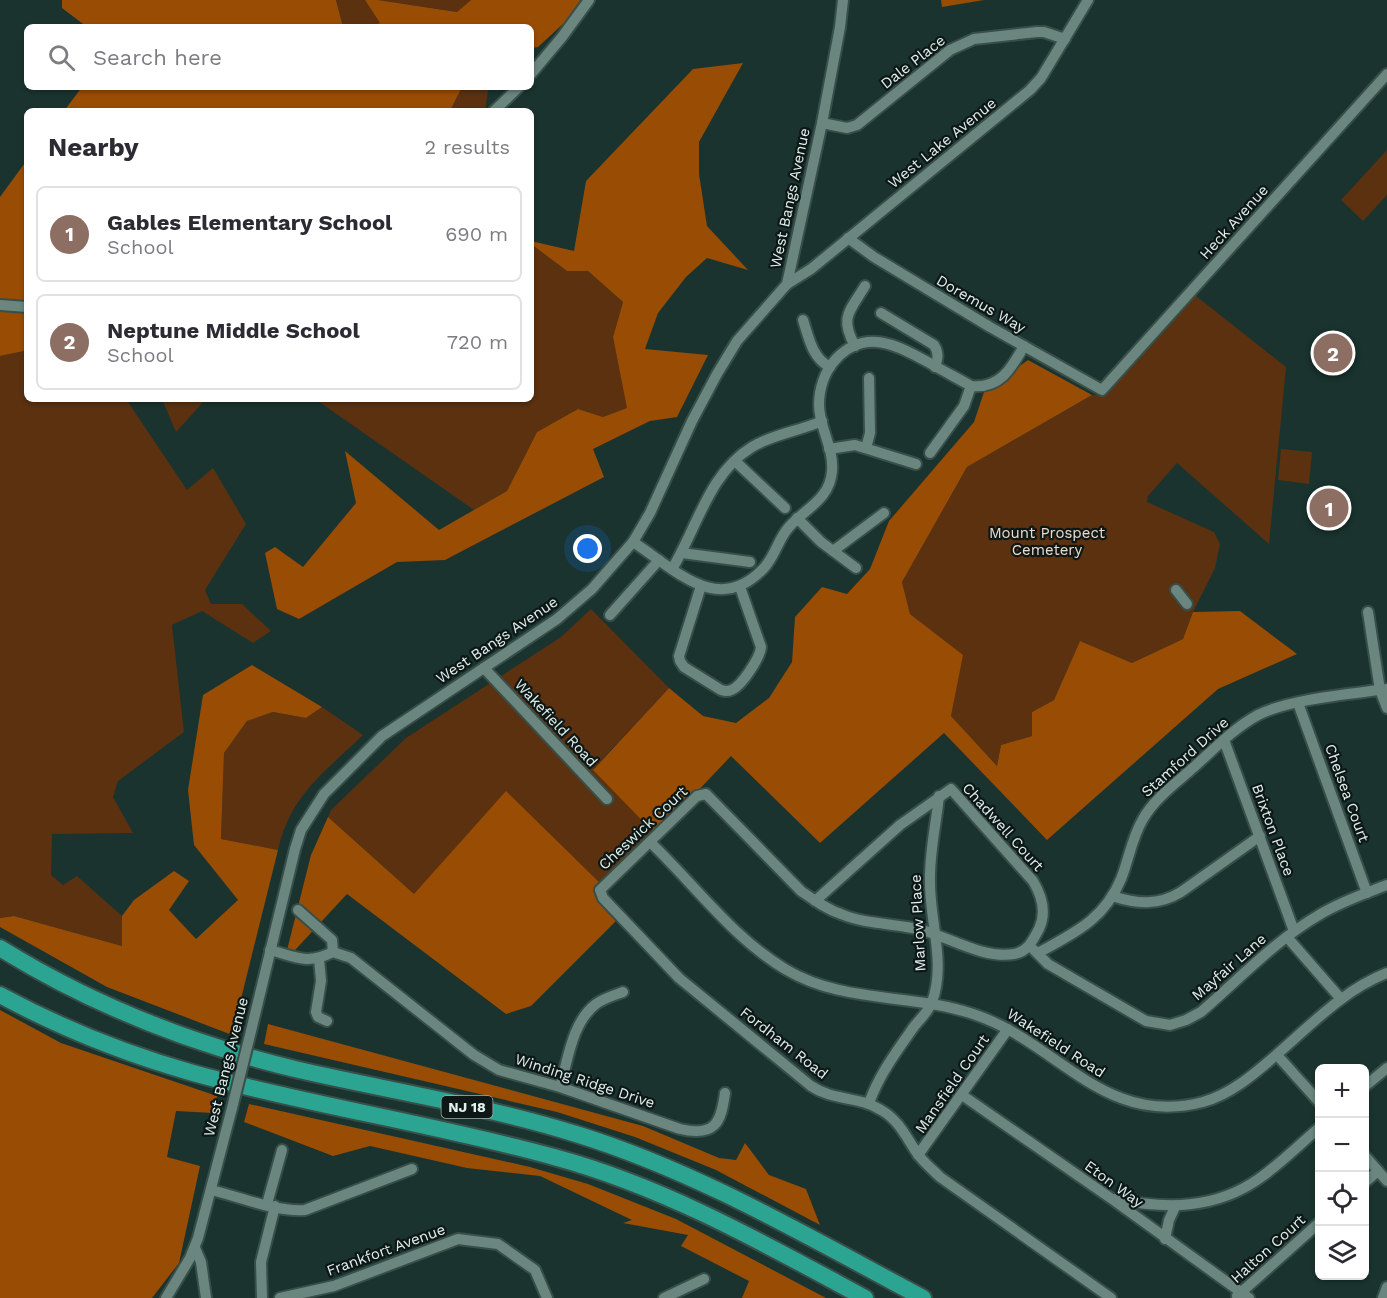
<!DOCTYPE html>
<meta charset="utf-8">
<style>
body{margin:0;font-family:"Work Sans",sans-serif;background:#f7f7f7;color:#2b2b33}
.controls{position:absolute;right:18px;bottom:18px;display:grid;overflow:hidden;border-radius:9px;box-shadow:0 2px 4px #0004}
.controls button{width:54px;height:54px;display:grid;place-items:center;padding:0;border:0;border-bottom:2px solid #e1e1e2;background:#fff;color:#2b2b33;font:30px sans-serif}
.you{position:absolute;left:588px;top:549px;width:21px;height:21px;margin:-15px;border:4px solid #fff;border-radius:50%;background:#1a73e8;box-shadow:0 0 0 9px #1a73e833}
.badge{display:grid;place-items:center;width:39px;height:39px;border-radius:50%;background:#2563eb;color:#fff;font-size:20px;font-weight:700}
.pin{position:absolute;translate:-50% -50%;border:3px solid #fff;box-shadow:0 2px 6px #0006}
.list{margin:0;padding:0;list-style:none}
h2{display:flex;justify-content:space-between;align-items:center;height:78px;margin:0;padding:0 24px;font-size:26px}
h2 small{font-size:20px;font-weight:400;color:#7c7c81}
.list li{display:grid;grid-template-columns:39px 1fr auto;gap:18px;align-items:center;box-sizing:border-box;height:96px;margin:0 12px 12px;padding:0 12px;border:2px solid #e1e1e2;border-radius:9px}
.list b{display:block;font-size:22px;white-space:nowrap}
.list p{margin:0;font-size:20px;white-space:nowrap;color:#7c7c81}
.list em{font-size:20px;font-style:normal;color:#7c7c81}
.icon{flex:none;width:33px;height:33px;fill:none;stroke:currentColor;stroke-width:2;stroke-linecap:round;stroke-linejoin:round}
.map{position:relative;flex:none;width:1387px;height:1298px;overflow:hidden}
.search{position:absolute;background:#fff;box-shadow:0 2px 4px #0004;left:24px;top:24px;width:510px;height:66px;display:flex;align-items:center;gap:15px;box-sizing:border-box;padding:0 21px;border-radius:9px;color:#7c7c81;font-size:22px}
.panel{position:absolute;background:#fff;box-shadow:0 2px 4px #0004;left:24px;top:108px;width:510px;height:294px;border-radius:9px}
.map>svg:first-child{display:block}
.green{fill:#5b3110}
.forest{fill:#984c04}
.lines{fill:none;stroke-linecap:round;stroke-linejoin:round}
.minor-casing{stroke:#384e49;stroke-width:14}
.highway-casing{stroke:#384e49;stroke-width:20}
.minor{stroke:#6a867f;stroke-width:10}
.highway{stroke:#2ba491;stroke-width:16}
.minor-bridge-casing{stroke:#384e49;stroke-width:14;stroke-linecap:butt}
.minor-bridge{stroke:#6a867f;stroke-width:10}
.labels{text-anchor:middle;stroke-width:4.5;stroke-linejoin:round;paint-order:stroke}
.shield{fill:#0d1816;stroke:#a1afac;stroke-width:1.5}
.shield-label{font-size:14px;font-weight:bold;fill:#e1f0ec}
.street-label{font-size:15px;fill:#e1f0ec;stroke:#0d1816}
.park-label{font-size:15px;fill:#efdacc;stroke:#0d1816}
</style>
<div class="map">
<svg width="1387" height="1298" viewBox="0 0 1387 1298">
<rect width="100%" height="100%" fill="#1a332e"/>
<g class="green">
<polygon points="336,0 365,0 381,23 369,27 343,27"/>
<polygon points="378,0 471,0 458,12"/>
<polygon points="462,87 492,87 488,91 485,111 450,111"/>
<polygon points="1387,150 1387,195 1363,221 1341,200"/>
<polygon points="531,244 567,271 588,271 623,302 613,337 628,408 603,417 578,409 537,432 507,491 474,510 315,399 531,399"/>
<polygon points="1191,292 1286,367 1269,544 1177,463 1148,496 1147,502 1214,532 1220,544 1215,568 1193,612 1183,639 1132,663 1080,641 1054,700 1032,712 1032,736 1001,745 997,766 951,716 962,655 910,614 902,582 967,467 1092,395 1096,395"/>
<polygon points="27,348 27,399 126,399 187,490 213,468 246,524 205,590 211,604 242,604 271,631 253,643 202,611 172,625 184,732 118,781 113,797 133,833 52,834 51,875 63,885 77,876 122,916 122,946 14,916 0,918 0,356 24,351"/>
<polygon points="162,399 206,399 176,432"/>
<polygon points="1281,449 1312,452 1309,484 1278,480"/>
<polygon points="591,609 669,688 593,769 656,835 603,886 414,894 328,817 331,810 406,738 561,637"/>
<path d="M322,707L363,735C324,773 291,794 278,850L221,839L224,753L247,721L273,712L306,718Z"/>
</g>
<g class="forest">
<polygon points="62,0 336,0 343,27 87,27 62,8"/>
<polygon points="365,0 378,0 457,12 471,0 584,0 570,31 563,24 538,47 531,48 531,27 369,27 380,23"/>
<polygon points="941,0 984,0 942,7"/>
<polygon points="743,63 699,142 699,174 707,226 748,270 707,258 686,277 658,313 645,349 708,355 677,417 650,421 593,449 604,477 445,560 397,562 299,619 277,609 265,553 275,547 303,567 356,503 345,451 439,530 507,491 537,432 578,409 603,417 627,408 613,337 623,302 588,271 567,271 531,244 531,241 574,251 586,181 693,69"/>
<polygon points="82,87 462,87 450,111 64,111"/>
<polygon points="27,160 27,348 24,351 0,356 0,197"/>
<polygon points="1028,360 1092,395 967,467 902,582 910,614 963,655 951,716 997,766 1001,745 1032,736 1032,712 1054,700 1080,641 1132,663 1183,639 1193,612 1240,611 1297,654 1218,689 1047,840 944,733 820,843 731,756 656,835 593,770 669,688 703,716 736,723 769,698 792,662 795,617 822,587 847,594 870,569 889,521 974,422 984,392"/>
<polygon points="252,665 322,707 306,718 273,712 247,721 224,753 221,839 278,850 232,1035 107,987 0,927 0,918 14,916 122,946 122,916 134,900 174,871 189,881 169,910 196,939 238,900 194,845 188,790 203,695"/>
<polygon points="506,791 603,886 621,916 531,1006 506,1014 347,894 284,962 311,855 328,817 414,894"/>
<polygon points="0,1010 61,1043 217,1096 213,1113 176,1111 167,1157 200,1166 179,1263 152,1298 0,1298"/>
<polygon points="268,1024 643,1126 719,1158 736,1160 745,1143 769,1175 806,1189 820,1225 716,1170 635,1137 557,1112 264,1044"/>
<polygon points="249,1104 530,1167 588,1184 676,1219 826,1298 742,1298 749,1281 681,1246 688,1235 623,1223 632,1220 540,1176 467,1168 370,1146 333,1156 244,1122"/>
</g>
<g class="lines">
<defs>
<g id="minor">
<polyline points="531,74 562,37 589,0"/>
<polyline points="494,111 519,87"/>
<polyline points="822,123 847,128 857,125 950,50 974,39 1037,32 1044,32 1065,39"/>
<polyline points="848,238 874,257 990,327 1102,390 1387,74"/>
<polyline points="787,284 811,269 1030,90 1041,78 1088,0"/>
<polyline points="0,305 27,307"/>
<path d="M881,313L934,345C939,353 938,358 935,367"/>
<path d="M803,320C809,338 812,358 830,367"/>
<path d="M855,346C839,317 850,311 865,286"/>
<polyline points="866,448 870,433 869,378"/>
<polyline points="829,449 855,445 916,464"/>
<polyline points="930,453 964,406 971,386"/>
<polyline points="735,461 785,508"/>
<polyline points="797,518 821,542 856,568"/>
<path d="M633,542C674,568 717,617 763,569C775,557 778,539 789,527C806,508 830,499 832,471C834,448 819,427 819,405C819,388 825,371 836,359C868,325 903,349 935,366C947,373 959,379 971,386C1000,389 1011,369 1024,346"/>
<polyline points="833,551 884,513"/>
<polyline points="682,553 750,562"/>
<path d="M672,569C697,528 709,473 752,447C773,434 800,431 822,421"/>
<path d="M701,586L679,656L680,661L684,667L721,690C725,691 727,692 731,690C741,687 760,658 761,647L740,587"/>
<polyline points="1176,590 1187,604"/>
<polyline points="1368,612 1380,690 1387,708"/>
<polyline points="610,615 659,560"/>
<polyline points="484,668 607,799"/>
<polyline points="1298,703 1367,893"/>
<polyline points="1224,740 1294,931"/>
<path d="M650,842C694,884 732,937 785,969C843,1004 911,993 973,1014C1057,1041 1103,1128 1203,1102C1231,1094 1253,1075 1275,1056C1310,1026 1343,990 1387,973"/>
<path d="M1112,896C1137,904 1158,906 1181,892L1260,836"/>
<path d="M815,901L900,825L951,789L1033,881C1042,896 1047,912 1039,929C1033,940 1028,952 1014,954C983,959 951,938 922,930C895,923 867,925 841,914C826,909 814,900 801,891L706,794L697,796L600,890L603,898L679,978L811,1086C833,1101 859,1096 881,1110C899,1120 906,1137 917,1153C923,1162 932,1169 940,1177L1111,1298"/>
<polyline points="298,910 332,940 333,952"/>
<polyline points="1287,937 1341,999"/>
<path d="M270,950C296,957 307,965 333,952L351,958L474,1055L499,1070L560,1087L680,1129C715,1137 721,1123 725,1093"/>
<path d="M1034,950L1048,964L1146,1021L1170,1025L1186,1020L1201,1012C1239,979 1276,940 1319,915C1340,902 1364,894 1387,885"/>
<path d="M1038,953C1074,933 1104,920 1121,879C1129,859 1132,837 1143,819C1155,798 1176,783 1194,767C1214,749 1234,728 1258,715C1289,699 1351,694 1387,689"/>
<polyline points="319,959 321,981 316,1012 318,1017 327,1021"/>
<polyline points="251,1031 295,849 301,830 324,794 382,736 557,619 592,589 633,542 650,513 692,421 717,374 737,341 787,284 822,123 840,27 843,0"/>
<polyline points="1277,1055 1320,1103"/>
<path d="M560,1087C568,1060 572,1022 596,1004C604,998 615,995 623,992"/>
<polyline points="1364,1087 1387,1068"/>
<polyline points="962,1095 1112,1199 1249,1298"/>
<path d="M869,1103C879,1075 896,1052 913,1028C919,1020 929,1011 932,1002C946,964 930,922 930,883C929,854 936,825 939,796"/>
<polyline points="918,1155 1008,1029"/>
<polyline points="1364,1155 1387,1181"/>
<polyline points="1364,1183 1378,1171"/>
<path d="M211,1190C241,1197 274,1212 305,1210L412,1169"/>
<path d="M1114,1199C1166,1209 1215,1210 1260,1178C1281,1163 1300,1144 1320,1127"/>
<polyline points="267,1204 282,1150"/>
<polyline points="1165,1239 1169,1220 1175,1207"/>
<polyline points="195,1248 201,1262 206,1298"/>
<polyline points="1237,1296 1320,1222"/>
<polyline points="166,1298 190,1258 198,1238 232,1108"/>
<polyline points="262,1298 261,1262 275,1206"/>
<polyline points="280,1298 334,1286 458,1239 498,1244 535,1270 547,1298"/>
<polyline points="664,1298 704,1279"/>
<polyline points="1383,1298 1387,1287"/>
</g>
<g id="highway">
<path d="M0,948C92,1005 194,1045 299,1070C391,1091 486,1106 576,1134C699,1172 810,1238 923,1298"/>
<path d="M0,995C61,1028 126,1054 193,1073C312,1106 435,1124 554,1157C665,1187 765,1244 865,1298"/>
</g>
</defs>
<use href="#minor" class="minor-casing"/>
<use href="#highway" class="highway-casing"/>
<use href="#minor" class="minor"/>
<use href="#highway" class="highway"/>
<defs>
<polyline id="minor-bridge" points="232,1108 251,1031"/>
</defs>
<use href="#minor-bridge" class="minor-bridge-casing"/>
<use href="#minor-bridge" class="minor-bridge"/>
</g>
<g class="labels">
<rect class="shield" x="441.5" y="1096" width="51" height="22" rx="4.5"/>
<g class="shield-label">
<text x="467" y="1112">NJ 18</text>
</g>
<g class="street-label">
<text transform="translate(913 62) rotate(-38)" y="5">Dale Place</text>
<text transform="translate(942 143) rotate(-39)" y="5">West Lake Avenue</text>
<text transform="translate(790 198) rotate(-78)" y="5">West Bangs Avenue</text>
<text transform="translate(1234 222) rotate(-48)" y="5">Heck Avenue</text>
<text transform="translate(981 304) rotate(30)" y="5">Doremus Way</text>
<text transform="translate(497 640) rotate(-34)" y="5">West Bangs Avenue</text>
<text transform="translate(556 723) rotate(47)" y="5">Wakefield Road</text>
<text transform="translate(1185 757) rotate(-42)" y="5">Stamford Drive</text>
<text transform="translate(1347 793) rotate(70)" y="5">Chelsea Court</text>
<text transform="translate(1003 827) rotate(48)" y="5">Chadwell Court</text>
<text transform="translate(643 828) rotate(-43)" y="5">Cheswick Court</text>
<text transform="translate(1273 830) rotate(70)" y="5">Brixton Place</text>
<text transform="translate(918 923) rotate(-93)" y="5">Marlow Place</text>
<text transform="translate(1229 967) rotate(-41)" y="5">Mayfair Lane</text>
<text transform="translate(784 1043) rotate(38)" y="5">Fordham Road</text>
<text transform="translate(1056 1043) rotate(33)" y="5">Wakefield Road</text>
<text transform="translate(226 1067) rotate(-76)" y="5">West Bangs Avenue</text>
<text transform="translate(585 1081) rotate(18)" y="5">Winding Ridge Drive</text>
<text transform="translate(952 1084) rotate(-55)" y="5">Mansfield Court</text>
<text transform="translate(1114 1184) rotate(36)" y="5">Eton Way</text>
<text transform="translate(1268 1249) rotate(-42)" y="5">Halton Court</text>
<text transform="translate(386 1250) rotate(-20)" y="5">Frankfort Avenue</text>
</g>
<g class="park-label">
<text x="1047" y="538">Mount Prospect<tspan x="1047" dy="17">Cemetery</tspan></text>
</g>
</g>
</svg>
<div class="controls">
<button>+</button>
<button>−</button>
<button><svg class="icon" aria-label="locate" viewBox="0 0 24 24"><circle cx="12" cy="12" r="6"/><path d="M12 2v4M12 18v4M2 12h4M18 12h4"/></svg></button>
<button><svg class="icon" aria-label="layers" viewBox="0 0 24 24"><path d="M12 4l9 5-9 5-9-5zM3 14l9 5 9-5"/></svg></button>
</div>
<div class="you"></div>
<div class="pin badge" style="left:1329px;top:508px;background:#8d6e63">1</div>
<div class="pin badge" style="left:1333px;top:353px;background:#8d6e63">2</div>
<div class="search"><svg class="icon" aria-label="search" viewBox="0 0 24 24"><circle cx="10" cy="10" r="6"/><path d="M15 15l6 6"/></svg>Search here</div>
<section class="panel">
<h2>Nearby<small>2 results</small></h2>
<ul class="list">
<li><span class="badge" style="background:#8d6e63">1</span><div><b>Gables Elementary School</b><p>School</p></div><em>690 m</em></li>
<li><span class="badge" style="background:#8d6e63">2</span><div><b>Neptune Middle School</b><p>School</p></div><em>720 m</em></li>
</ul>
</section>
</div>
